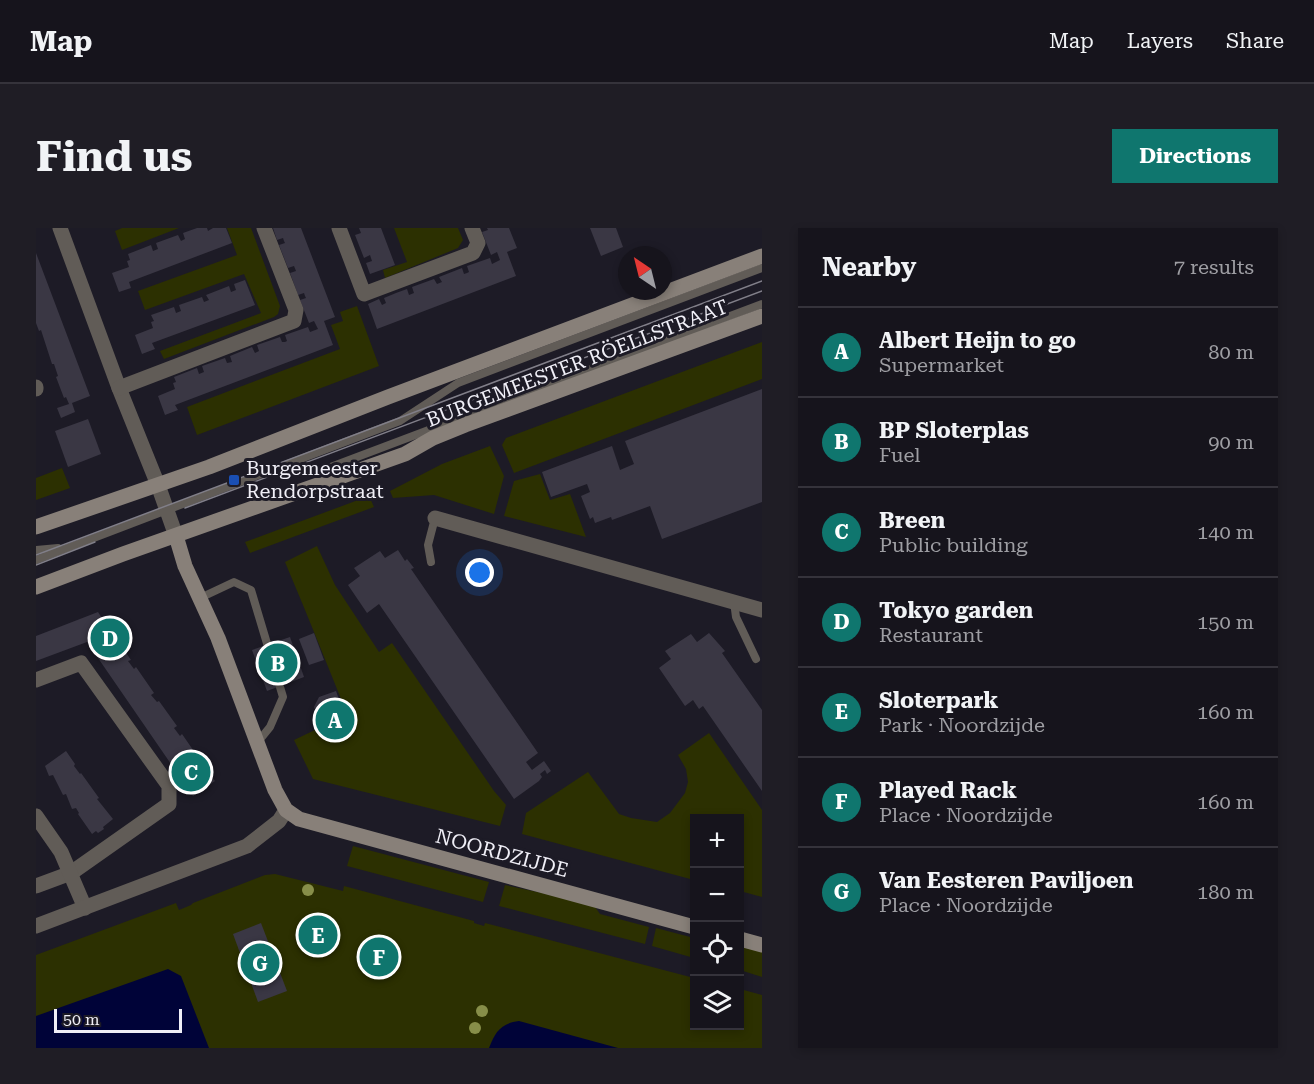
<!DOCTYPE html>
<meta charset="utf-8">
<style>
body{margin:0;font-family:"Roboto Serif",serif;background:#1f1d25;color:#f1f3f6}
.controls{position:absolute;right:18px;bottom:18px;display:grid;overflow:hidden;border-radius:0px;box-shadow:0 3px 9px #0003}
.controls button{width:54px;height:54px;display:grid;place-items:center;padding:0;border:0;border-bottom:2px solid #35333b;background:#16141c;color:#f1f3f6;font:30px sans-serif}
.compass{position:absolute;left:582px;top:18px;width:54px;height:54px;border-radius:50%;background:#16141c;box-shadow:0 3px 9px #0003;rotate:325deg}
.scale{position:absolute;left:18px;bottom:15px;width:128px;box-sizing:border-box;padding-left:6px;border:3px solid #f0eff7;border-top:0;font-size:16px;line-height:21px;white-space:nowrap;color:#f0eff7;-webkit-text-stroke:4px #1d1b26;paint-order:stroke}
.you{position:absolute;left:444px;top:345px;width:21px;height:21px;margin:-15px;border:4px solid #fff;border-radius:50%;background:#1a73e8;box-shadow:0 0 0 9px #1a73e833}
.badge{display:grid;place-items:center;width:39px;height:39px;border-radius:50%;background:#0f766e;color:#fff;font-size:20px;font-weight:700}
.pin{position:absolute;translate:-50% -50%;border:3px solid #fff;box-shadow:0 2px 6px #0006}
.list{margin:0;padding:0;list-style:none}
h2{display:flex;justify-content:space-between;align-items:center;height:78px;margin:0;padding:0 24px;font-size:26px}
h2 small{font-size:20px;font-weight:400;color:#9e9ea3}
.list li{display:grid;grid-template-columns:39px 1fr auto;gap:18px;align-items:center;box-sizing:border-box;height:90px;padding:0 24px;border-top:2px solid #35333b}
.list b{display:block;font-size:22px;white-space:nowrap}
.list p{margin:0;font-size:20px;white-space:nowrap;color:#9e9ea3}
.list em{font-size:20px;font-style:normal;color:#9e9ea3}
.icon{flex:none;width:33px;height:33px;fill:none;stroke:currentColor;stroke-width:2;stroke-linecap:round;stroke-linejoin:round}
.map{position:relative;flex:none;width:726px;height:820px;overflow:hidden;border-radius:0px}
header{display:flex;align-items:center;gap:36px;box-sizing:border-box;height:84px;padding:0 30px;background:#16141c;border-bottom:2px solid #35333b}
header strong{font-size:28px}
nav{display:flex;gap:33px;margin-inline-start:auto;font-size:21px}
.intro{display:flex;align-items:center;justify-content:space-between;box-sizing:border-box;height:144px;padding:0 36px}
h1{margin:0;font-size:42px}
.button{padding:15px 27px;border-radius:0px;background:#0f766e;color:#fff;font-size:21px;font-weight:700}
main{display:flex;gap:36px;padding:0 36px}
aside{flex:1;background:#16141c;border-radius:0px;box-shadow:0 3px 9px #0003}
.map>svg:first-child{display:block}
.green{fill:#2c3001}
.water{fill:#000338}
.building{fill:#3a3744}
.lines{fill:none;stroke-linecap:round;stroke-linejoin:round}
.service{stroke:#615c57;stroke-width:8}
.minor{stroke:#615c57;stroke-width:15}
.tertiary{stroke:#615c57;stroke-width:15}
.secondary{stroke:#888079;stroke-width:15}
.tram{stroke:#817f89;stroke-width:1.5}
.tree{fill:#878e49}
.transit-dot{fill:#1a4fb4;stroke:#1d1b26;stroke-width:2}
.labels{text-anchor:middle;stroke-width:6;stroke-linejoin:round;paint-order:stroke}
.street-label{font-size:20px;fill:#f0eff7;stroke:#1d1b26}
.poi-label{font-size:20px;fill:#f0eff7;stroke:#1d1b26;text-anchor:start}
</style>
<header>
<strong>Map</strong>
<nav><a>Map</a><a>Layers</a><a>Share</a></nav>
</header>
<div class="intro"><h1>Find us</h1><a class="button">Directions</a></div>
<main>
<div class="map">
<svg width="726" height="820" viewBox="0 0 726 820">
<rect width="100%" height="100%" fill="#1d1b26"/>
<g class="green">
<polygon points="86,0 143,0 86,22 79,3"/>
<polygon points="191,0 215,0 244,78 242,86 238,89 128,131 124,123 225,85 208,46 109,82 102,63 201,27"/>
<polygon points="358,0 422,0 427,12 422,20 349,50 347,42 371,34"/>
<polygon points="321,78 343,138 161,207 151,179 304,121 295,97 307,93 304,84"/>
<polygon points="726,114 726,151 478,245 466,217 470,210"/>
<polygon points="454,218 468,248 458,286 398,267 357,270 354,263 406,236"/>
<polygon points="26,240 34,260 0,272 0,250"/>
<polygon points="504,246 514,272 534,266 550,309 468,288 478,253"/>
<polygon points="333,268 338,279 214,325 209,314"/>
<path d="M281,318L299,357L343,424L356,415L458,563L470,577L464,598L277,551L258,512L281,501L287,511L318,503C295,447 273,390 249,334Z"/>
<polygon points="673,505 726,582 726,669 704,663 704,590 658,590 658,652 486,606 490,585 552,544 583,586 595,590 621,594 634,585 649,565 652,554 650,541 642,527"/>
<polygon points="317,618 453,654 447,674 311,638"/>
<polygon points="239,646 307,663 308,658 438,693 438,695 448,698 449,695 658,750 658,798 704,798 704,761 726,767 726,820 0,820 0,727 140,675 143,682 155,677 157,675 229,647"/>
<polygon points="469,657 557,676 564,686 613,699 609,716 463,678"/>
<polygon points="620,700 658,710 658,730 616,718"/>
<polygon points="704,717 726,724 726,749 704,742"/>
</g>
<g class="water">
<polygon points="132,741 145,748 173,820 0,820 0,788"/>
<path d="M483,793L582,820H453C459,804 465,795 483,793Z"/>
</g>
<g class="building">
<polygon points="161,0 171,0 172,3 177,0 190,0 196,15 93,54 95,60 83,64 76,45 93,39 91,33 94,32 92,26 115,17 117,23 122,21 120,15 142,7 145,13 149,11 147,5"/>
<polygon points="237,0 265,0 299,89 288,93 297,117 139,177 142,182 129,187 122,168 139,161 137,155 140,154 138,149 161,140 163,146 168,144 166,138 189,130 191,135 196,134 194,128 216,119 219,125 223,123 221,117 244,109 246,114 249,114 251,113 249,107 272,99 274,104 282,101 278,93 273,95 264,72 270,70 269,68 268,65 262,67 254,45 260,43 258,38 252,40 243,17 249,15 248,13 247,10 241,12"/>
<polygon points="323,0 345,0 359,37 334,46 330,35 336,33 334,27 328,30 319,7 325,5"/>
<polygon points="451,0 473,0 481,20 471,24 480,48 341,101 332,76 343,71 346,77 350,75 348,70 360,65 371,61 373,67 378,65 376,59 398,51 401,56 406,54 403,49 426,40 428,46 431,45 433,44 431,38 454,30 456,36 464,32 461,24 455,27 446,4 452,2"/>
<polygon points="554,0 580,0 587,19 565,28"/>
<polygon points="0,25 54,168 36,175 39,184 25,190 21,180 33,176 30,169 28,170 20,149 22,148 18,136 16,136 5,102 3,103 0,95"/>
<polygon points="209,52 219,77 116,115 119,121 106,126 99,107 117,100 115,94 118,93 115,87 138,79 140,85 145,83 143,77 166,69 168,74 173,72 170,67 193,58 195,64 200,62 198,56"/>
<polygon points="726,161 726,274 626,311 614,278 576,292 575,289 559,295 557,289 554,291 545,268 554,264 551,256 515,269 506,244 576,218 584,242 598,236 589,213"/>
<polygon points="52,191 65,226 32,239 19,203"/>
<polygon points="362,322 369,333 371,331 378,340 375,341 502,525 490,534 496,542 508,533 515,543 511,546 509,542 504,546 506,549 503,553 478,571 343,376 331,385 312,357 324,348 318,340 344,323 349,330"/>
<polygon points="62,384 71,398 69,400 74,407 77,406 95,432 92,433 98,441 100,439 118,465 115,467 121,474 123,473 141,498 138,500 144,508 146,506 164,532 162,533 167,541 169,540 179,553 157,568 51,414 0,433 0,408"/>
<polygon points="278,405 288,432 273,437 263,411"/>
<polygon points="673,405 689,423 686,425 726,482 726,563 667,478 663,481 657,472 649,478 623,440 635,431 629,423 655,406 661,414"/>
<polygon points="254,409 268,449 231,463 216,422"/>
<polygon points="300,463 313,499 289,508 278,479 283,469"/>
<polygon points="30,523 39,536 38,538 44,546 45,545 63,570 61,571 77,591 67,599 68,601 62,605 60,603 56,606 42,586 43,585 40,580 36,581 30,566 27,567 17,547 13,548 9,538"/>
<polygon points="225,695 251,763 222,774 197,706"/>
</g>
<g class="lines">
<g class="service">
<polyline points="241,241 284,243 726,76"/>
<polyline points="0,322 22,320"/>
<polyline points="0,332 364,193 422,155 726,40"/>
<polyline points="395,334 392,317 399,290"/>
<polyline points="164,370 198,354 215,362 247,469 234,499 221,515"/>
<polyline points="698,374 700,389 720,431"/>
</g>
<g class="minor">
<polyline points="24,0 83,160 122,257"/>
<polyline points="303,0 328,66 437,25 442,15 436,0"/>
<polyline points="0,159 0,161"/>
<polyline points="83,160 258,93 260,82 228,0"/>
<polyline points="399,290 726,382"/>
<polyline points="0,452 45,435 133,558 133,576 35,645 0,658"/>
<polyline points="0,588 25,624 49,680"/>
<polyline points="0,698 211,618 243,593 250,582"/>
</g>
<polyline class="tertiary" points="122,257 140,308"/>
<g class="secondary">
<polyline points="0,299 173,239 352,169 726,28"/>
<polyline points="140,308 149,338 182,410 239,562 250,582 263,591 658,699"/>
<polyline points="0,359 87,326 369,226 397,210 429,197 726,88"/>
<polyline points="704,711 726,717"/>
</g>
<g class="tram">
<polyline points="149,280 726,63"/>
<polyline points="0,327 726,53"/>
<polyline points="0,337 59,314"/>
</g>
</g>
<g class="tree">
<circle cx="272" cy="662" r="6"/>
<circle cx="446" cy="783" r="6"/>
<circle cx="439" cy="800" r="6"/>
</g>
<rect class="transit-dot" x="192" y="246" width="12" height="12" rx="3"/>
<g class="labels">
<g class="street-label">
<text transform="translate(541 135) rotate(-21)" y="7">BURGEMEESTER RÖELLSTRAAT</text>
<text transform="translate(466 625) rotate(15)" y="7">NOORDZIJDE</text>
</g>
<g class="poi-label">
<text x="210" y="247">Burgemeester<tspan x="210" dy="23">Rendorpstraat</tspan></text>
</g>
</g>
</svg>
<div class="controls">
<button>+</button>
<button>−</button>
<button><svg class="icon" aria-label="locate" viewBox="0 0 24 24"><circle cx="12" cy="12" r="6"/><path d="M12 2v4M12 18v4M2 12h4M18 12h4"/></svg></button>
<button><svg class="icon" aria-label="layers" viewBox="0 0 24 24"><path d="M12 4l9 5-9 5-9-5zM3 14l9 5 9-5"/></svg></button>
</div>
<svg class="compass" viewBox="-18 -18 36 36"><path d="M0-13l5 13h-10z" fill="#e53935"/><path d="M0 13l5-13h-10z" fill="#9e9ea3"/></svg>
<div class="scale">50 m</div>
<div class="you"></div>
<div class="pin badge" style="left:299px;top:492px">A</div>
<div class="pin badge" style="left:242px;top:435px">B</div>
<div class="pin badge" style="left:155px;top:544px">C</div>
<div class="pin badge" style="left:74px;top:410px">D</div>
<div class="pin badge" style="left:282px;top:707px">E</div>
<div class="pin badge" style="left:343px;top:729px">F</div>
<div class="pin badge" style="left:224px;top:735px">G</div>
</div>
<aside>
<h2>Nearby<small>7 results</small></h2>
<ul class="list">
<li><span class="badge">A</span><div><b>Albert Heijn to go</b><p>Supermarket</p></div><em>80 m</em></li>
<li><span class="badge">B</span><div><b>BP Sloterplas</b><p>Fuel</p></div><em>90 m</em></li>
<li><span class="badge">C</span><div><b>Breen</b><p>Public building</p></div><em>140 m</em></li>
<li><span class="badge">D</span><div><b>Tokyo garden</b><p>Restaurant</p></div><em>150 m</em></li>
<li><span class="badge">E</span><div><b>Sloterpark</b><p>Park · Noordzijde</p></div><em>160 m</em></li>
<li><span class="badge">F</span><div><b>Played Rack</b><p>Place · Noordzijde</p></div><em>160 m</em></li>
<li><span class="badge">G</span><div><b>Van Eesteren Paviljoen</b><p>Place · Noordzijde</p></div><em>180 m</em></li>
</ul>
</aside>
</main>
